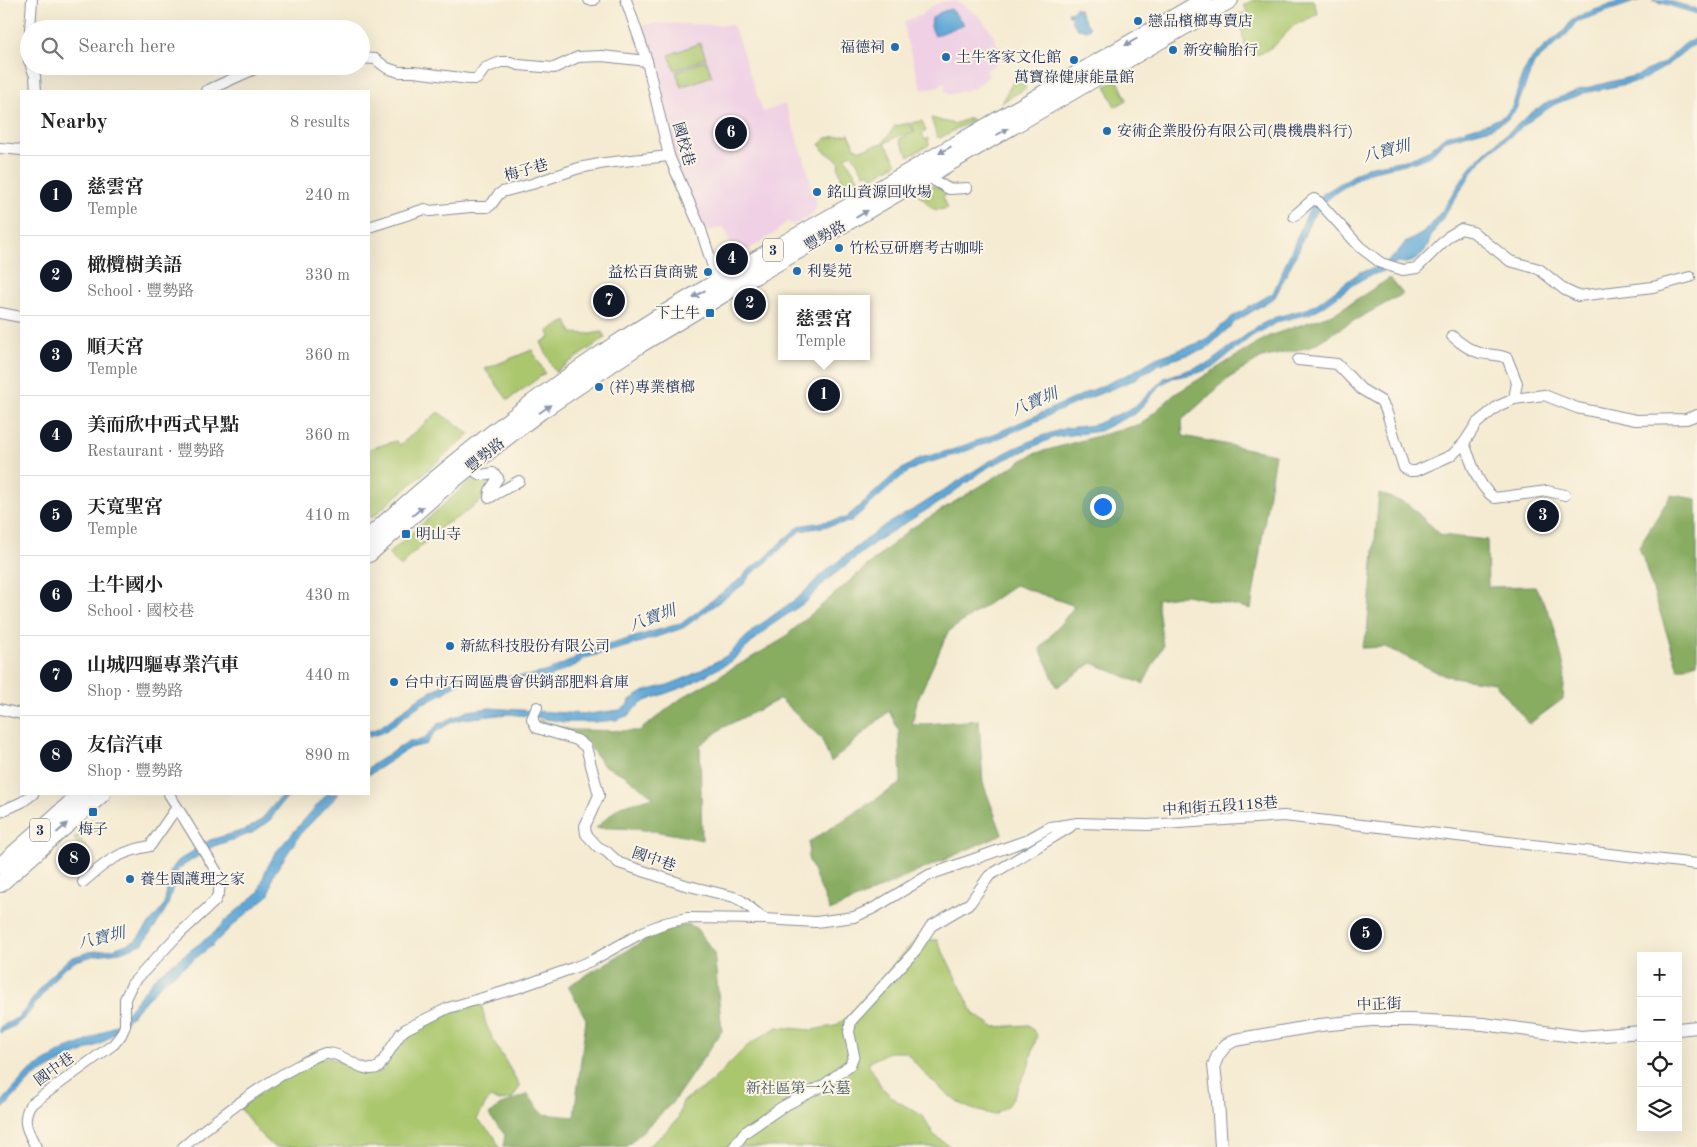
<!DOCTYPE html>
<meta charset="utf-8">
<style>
body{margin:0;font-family:"Old Standard TT","Noto Serif TC",serif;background:#f2f2f2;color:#222}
.controls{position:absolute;right:15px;bottom:15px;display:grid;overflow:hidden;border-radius:0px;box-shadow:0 5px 20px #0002}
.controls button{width:45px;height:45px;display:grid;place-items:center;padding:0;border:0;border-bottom:1px solid #e0e0e0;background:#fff;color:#222;font:25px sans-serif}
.you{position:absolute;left:1102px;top:506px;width:18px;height:18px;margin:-12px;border:4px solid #fff;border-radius:50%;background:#1a73e8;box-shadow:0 0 0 8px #1a73e833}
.badge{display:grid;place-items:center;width:32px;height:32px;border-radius:50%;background:#111827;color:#fff;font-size:16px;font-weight:700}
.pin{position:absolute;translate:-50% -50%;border:2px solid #fff;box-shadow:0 1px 5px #0006}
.popup{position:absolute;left:778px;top:295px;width:92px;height:65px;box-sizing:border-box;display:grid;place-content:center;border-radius:0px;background:#fff;filter:drop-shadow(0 1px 4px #0005);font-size:16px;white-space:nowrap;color:#767676}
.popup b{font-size:19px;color:#222}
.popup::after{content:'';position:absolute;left:50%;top:100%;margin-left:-10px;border:10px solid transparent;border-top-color:#fff}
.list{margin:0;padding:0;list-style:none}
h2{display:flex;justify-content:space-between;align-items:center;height:65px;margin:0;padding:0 20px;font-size:21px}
h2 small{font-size:16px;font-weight:400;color:#767676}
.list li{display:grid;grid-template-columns:32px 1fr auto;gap:15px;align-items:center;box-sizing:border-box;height:80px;padding:0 20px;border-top:1px solid #e0e0e0}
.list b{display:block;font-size:19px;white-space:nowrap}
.list p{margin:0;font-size:16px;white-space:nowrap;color:#767676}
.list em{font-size:16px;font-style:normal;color:#767676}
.icon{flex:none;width:28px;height:28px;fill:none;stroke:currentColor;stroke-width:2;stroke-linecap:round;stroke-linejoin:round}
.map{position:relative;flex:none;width:1697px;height:1147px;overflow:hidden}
.search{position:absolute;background:#fff;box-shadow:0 5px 20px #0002;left:20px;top:20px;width:350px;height:55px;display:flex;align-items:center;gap:12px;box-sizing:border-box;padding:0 18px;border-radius:28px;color:#767676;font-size:19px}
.panel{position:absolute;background:#fff;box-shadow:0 5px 20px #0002;left:20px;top:90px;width:350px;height:705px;border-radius:0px}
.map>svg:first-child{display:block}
.built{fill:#efd0e5}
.green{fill:#abc76e;stroke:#637b66}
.forest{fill:#88ac61;stroke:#526e60}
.water{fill:#5fa7d6;stroke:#3d6b9a}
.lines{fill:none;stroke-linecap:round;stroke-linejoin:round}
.minor-casing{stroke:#888d98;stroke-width:12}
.tertiary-casing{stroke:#888d98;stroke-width:14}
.primary-casing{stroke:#888d98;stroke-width:18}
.minor{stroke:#fff;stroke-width:10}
.tertiary{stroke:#fff;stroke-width:12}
.primary{stroke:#fff;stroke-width:16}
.oneway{fill:#8d97ae}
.poi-dot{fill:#1f6fb2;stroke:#fcf5e5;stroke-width:2}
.labels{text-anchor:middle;stroke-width:4;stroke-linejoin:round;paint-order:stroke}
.shield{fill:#fcf5e5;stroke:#5e6a86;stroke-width:1}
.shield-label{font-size:14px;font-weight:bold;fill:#1b2f5e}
.poi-label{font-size:15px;fill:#1b2f5e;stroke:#fcf5e5;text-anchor:start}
.street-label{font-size:15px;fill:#1b2f5e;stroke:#fcf5e5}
.park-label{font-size:15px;fill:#3f5562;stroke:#fcf5e5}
.water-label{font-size:16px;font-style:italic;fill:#335988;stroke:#fcf5e5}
</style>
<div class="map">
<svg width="1697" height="1147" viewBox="0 0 1697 1147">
<rect width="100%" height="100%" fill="#fcf5e5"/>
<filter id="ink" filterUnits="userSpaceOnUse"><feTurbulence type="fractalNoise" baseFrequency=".02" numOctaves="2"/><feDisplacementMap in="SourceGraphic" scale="10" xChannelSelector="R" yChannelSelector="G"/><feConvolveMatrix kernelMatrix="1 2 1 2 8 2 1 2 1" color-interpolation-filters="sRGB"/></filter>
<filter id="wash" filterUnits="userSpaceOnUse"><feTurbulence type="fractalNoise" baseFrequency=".0096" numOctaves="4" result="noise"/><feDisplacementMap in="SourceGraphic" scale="20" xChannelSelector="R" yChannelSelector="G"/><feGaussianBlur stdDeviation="1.12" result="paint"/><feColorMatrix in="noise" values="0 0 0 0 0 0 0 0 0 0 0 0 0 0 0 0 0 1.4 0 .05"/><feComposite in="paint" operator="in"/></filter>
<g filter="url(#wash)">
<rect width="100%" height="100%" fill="#f5ebd2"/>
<g class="built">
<polygon points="943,1 955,1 967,7 980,17 991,31 1003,56 996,65 986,70 989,76 975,88 949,95 945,91 945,82 936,88 922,90 906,38 904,21 922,15 931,6"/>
<polygon points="655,23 731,25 734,27 763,112 785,104 805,160 811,184 817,198 815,200 817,203 814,213 794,225 787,221 775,233 736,258 724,227 708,231 705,229 672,155 638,26"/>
</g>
<g class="green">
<polygon points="1253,0 1313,0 1318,14 1293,26 1275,45 1262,53 1248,57 1238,15 1247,12 1244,5"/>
<polygon points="700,43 706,58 675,70 669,55"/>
<polygon points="706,60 712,76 681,87 676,72"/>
<polygon points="1017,75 1026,88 1001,103"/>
<polygon points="1117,79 1127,100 1115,107 1106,86"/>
<polygon points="931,118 954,124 970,118 973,120 940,138 937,137"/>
<polygon points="922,121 926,131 922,134 925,140 928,138 929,145 909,156 899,139 915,132 911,123"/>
<polygon points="909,123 914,132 898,136 885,143 897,163 872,178 869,172 864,174 852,154 845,157 859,180 851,184 854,189 846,194 838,166 840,162 823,150 820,144 827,138 849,134 855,147 860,150 883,143 895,126"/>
<path d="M934,185L947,191L943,197L948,208C928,214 931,203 918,195Z"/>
<polygon points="567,321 572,333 590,334 602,332 605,338 555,372 541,342 550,338 548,331"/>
<polygon points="532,350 545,373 508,400 485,369"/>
<polygon points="438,412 470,434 371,518 369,512 369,449 396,441 400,445"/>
<polygon points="493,476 487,496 459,517 444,525 408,558 401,567 388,554 475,477"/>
<polygon points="92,819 103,830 97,835 88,826 89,825 88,823"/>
<polygon points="78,835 91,854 86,858 74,838"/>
<path d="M916,939L937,940L974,1014L994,1027L1029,1025L1037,1035L1028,1068L1009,1105L994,1115C986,1112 975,1111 967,1107C943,1094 923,1073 906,1052H888L868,1063L882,1088L897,1101L923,1116L934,1135L951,1147H647L662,1135L678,1119L683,1101L707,1086L747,1046L777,1027L812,1030L835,1026L848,1017Z"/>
<polygon points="481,1003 486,1024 493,1040 520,1086 512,1099 500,1101 489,1098 477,1119 494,1136 499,1147 274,1147 260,1134 240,1108 280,1079 325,1057 376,1073 383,1070 408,1033 450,1013"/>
</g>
<g class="forest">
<path d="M1390,278L1403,294L1346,325L1310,347L1262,358L1229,378L1182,420L1183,436L1275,454L1251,609L1186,595L1157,599L1163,646L1143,684L1092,663L1057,687L1040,649L1075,606L1015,585L948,632L917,701L912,725L979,720L983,783L1002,834L830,911L808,858L809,842L901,783L899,731L889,711L831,762L821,738L780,699L724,727L700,745L702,840C667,832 633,827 596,828L620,806L654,797L624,775L603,765L584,739L543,726L539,720L570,730L639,731L683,697L780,641L910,529L1033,454L1141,424L1175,394L1269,336L1335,313Z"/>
<polygon points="1379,493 1409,505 1441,535 1487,540 1488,587 1535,586 1552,619 1565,671 1563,699 1529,724 1495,683 1445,676 1386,647 1361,648 1367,633"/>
<polygon points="1671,495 1697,499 1697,663 1678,669 1639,546"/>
<polygon points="687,924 696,928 714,952 722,1031 673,1102 626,1147 503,1147 505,1135 489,1115 499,1106 528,1094 542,1114 574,1117 586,1019 568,986 655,934"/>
</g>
<g class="water">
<polygon points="1624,0 1640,0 1576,22 1567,34 1534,63 1516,109 1508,119 1491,128 1446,140 1430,156 1414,162 1369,172 1338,191 1327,200 1311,219 1298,251 1275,297 1235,322 1206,349 1159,364 1134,380 1074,404 995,440 958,454 920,465 902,476 850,522 800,531 767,562 751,574 744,584 683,628 632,645 585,658 576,665 549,677 533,681 505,680 460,682 444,693 421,704 384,732 369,737 369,731 379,728 400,713 417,699 458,677 527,676 548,671 570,661 581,653 682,623 743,577 747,571 763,560 780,543 799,526 846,518 896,473 920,458 952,450 992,435 1131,373 1156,358 1204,341 1232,317 1273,293 1311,205 1323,194 1367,167 1410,159 1428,151 1445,136 1489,123 1506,115 1513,105 1522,76 1529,62 1543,48 1564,31 1572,20 1583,14"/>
<polygon points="1652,0 1666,0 1697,9 1697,14"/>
<polygon points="1076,7 1079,9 1080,12 1090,28 1086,30 1078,29 1071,21 1072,21 1072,16 1069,15 1068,12 1073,11"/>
<polygon points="951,9 964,24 935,36 931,27 932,18 941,12"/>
<path d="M1697,38V44L1688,48L1665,67L1640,81L1584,93L1555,104L1535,117L1486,155L1473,171L1431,236C1429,246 1421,259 1410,262C1406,264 1400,262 1397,262L1385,271L1368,276L1354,284L1324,306L1309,314L1280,321L1252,336L1213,367L1198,373L1172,378L1161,385L1136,413L1121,420L1099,431L1055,437L990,466L941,501L878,540L827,580L807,601L770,626L732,661L686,686L645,701L635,708L629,715L616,720L594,722H563L536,717L508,714L463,719L452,722L434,733L427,744L409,748L369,775V767L409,741L422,740L438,724L468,711L489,708L567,713L589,714L620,710L626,707L630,700L645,691L668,685L690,676L728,655L753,630L800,596L823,573L885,525L918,507L988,462L1015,448L1042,436L1066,428L1094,425L1121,413L1137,405L1164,378L1209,363L1258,326L1276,317L1307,309L1318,303L1360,272L1380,267L1395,255L1405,243L1423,233L1442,211L1469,169L1484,153L1535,110L1551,101L1582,89L1638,75L1663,63L1686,43Z"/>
<polygon points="283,794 292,794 282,803 270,820 252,833 214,846 178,869 168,905 157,924 142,944 120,952 96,955 76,961 61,970 27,1015 16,1025 0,1033 0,1027 19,1017 52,974 70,958 89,952 113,949 135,941 164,906 170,871 178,861 210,840 245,830 260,821"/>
<polygon points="327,794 339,794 301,833 273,875 269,895 232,926 213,945 163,982 119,1029 102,1043 51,1067 32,1078 0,1112 0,1104 27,1074 42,1063 66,1049 85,1042 114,1026 124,1016 157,975 214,933 227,919 259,892 265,872 276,852"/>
</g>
</g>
<g filter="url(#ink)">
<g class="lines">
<defs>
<g id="minor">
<polyline points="589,0 594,0"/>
<polyline points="626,0 647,61 669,156 700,227 714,270 723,285"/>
<polyline points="30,29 32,0"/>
<polyline points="29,51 29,61"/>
<polyline points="361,58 375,59 387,68 399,72 414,72 469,79 477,79 485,68 501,62 510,62 519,65 554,68 578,57 602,56 647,61"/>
<polyline points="31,66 35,76 36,91"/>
<polyline points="206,91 261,66"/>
<polyline points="0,148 21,150"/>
<polyline points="926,176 949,189 967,188"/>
<polyline points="1294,216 1311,201 1314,199 1319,202 1360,247 1381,263 1403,270 1417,268 1449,236 1461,229 1473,232 1510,261 1539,269 1565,290 1578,296 1653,287 1690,277"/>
<polyline points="369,227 425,209 430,211 470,207 487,207 491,205 498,195 502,192 532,184 579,168 605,163 669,156"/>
<polyline points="0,313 21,317"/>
<path d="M1452,336C1460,343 1469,350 1480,353C1489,355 1498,354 1507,358L1517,383L1514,399"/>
<polyline points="1298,360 1337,364 1361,389 1381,401 1386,410 1403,465 1404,468 1410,471 1416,471 1452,455 1464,443 1477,423 1498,406 1514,399 1544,395 1577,408 1636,420 1686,419 1697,415"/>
<path d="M1464,443C1472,463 1477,486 1495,498L1547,491L1565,495"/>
<polyline points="477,473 482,475 493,473 498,478 490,490 489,498 519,481"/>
<polyline points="537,707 532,719 537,728 577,740 586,747 599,795 585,826 586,834 598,847 606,851 619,863 685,885 734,897 742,901 764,919"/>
<polyline points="0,709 21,714"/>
<polyline points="0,812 22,802 33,794"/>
<path d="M83,882C107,861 118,852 150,846L177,807"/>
<path d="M36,1147C28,1131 21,1122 30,1105L114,1044L121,1035L125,1026V999L132,984L176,937L215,901L219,892L220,883L218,874L169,794"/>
<path d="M183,1147C219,1117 259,1086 301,1064C309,1060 317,1055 325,1053C343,1051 362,1076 379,1067L401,1033L406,1029L448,1008L517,988L573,968L593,960L645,931L665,923L687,918L764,919L816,922L854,917L874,908L929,875L1025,841L1050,827L1058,826L1078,823L1148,825L1284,816L1697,864"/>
<polyline points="734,1147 744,1133 782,1107 824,1085 850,1065 854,1055 849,1032 851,1021 915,951 931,926 970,903 989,876 1070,827"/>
</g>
<g id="tertiary">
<polyline points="1678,1029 1697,1027"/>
<polyline points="1221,1147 1218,1101 1214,1065 1218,1055 1226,1045 1235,1040 1320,1025 1372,1020 1411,1020 1483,1024 1581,1037 1641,1032"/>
</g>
<g id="primary">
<path d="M369,537C445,468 527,403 613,346C693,293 779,247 862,199C976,132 1090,66 1204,0"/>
<polyline points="369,554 440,491 494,447 541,411 641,344 727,292 1230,0"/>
<polyline points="0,866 81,794"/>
<polyline points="0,884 102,794"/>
</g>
</defs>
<use href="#minor" class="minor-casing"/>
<use href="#tertiary" class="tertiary-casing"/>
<use href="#primary" class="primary-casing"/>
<use href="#minor" class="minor"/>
<use href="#tertiary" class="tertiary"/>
<use href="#primary" class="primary"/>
</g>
<defs><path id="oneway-solid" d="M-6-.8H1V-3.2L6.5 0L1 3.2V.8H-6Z" transform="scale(1.25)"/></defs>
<g class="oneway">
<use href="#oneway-solid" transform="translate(1131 42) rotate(150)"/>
<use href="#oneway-solid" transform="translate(1002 132) rotate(-30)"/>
<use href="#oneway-solid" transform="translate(945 150) rotate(150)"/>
<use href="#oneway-solid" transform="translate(862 214) rotate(-31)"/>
<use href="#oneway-solid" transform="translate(699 294) rotate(149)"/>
<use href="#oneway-solid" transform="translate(545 409) rotate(-35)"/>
<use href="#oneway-solid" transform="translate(418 511) rotate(-41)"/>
<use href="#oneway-solid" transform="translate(62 828) rotate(-42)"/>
</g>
</g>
<g class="poi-dot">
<circle cx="1138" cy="21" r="5"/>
<circle cx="895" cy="47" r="5"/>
<circle cx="1173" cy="50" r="5"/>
<circle cx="946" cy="57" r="5"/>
<circle cx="1074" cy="60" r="5"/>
<circle cx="1107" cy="131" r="5"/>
<circle cx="817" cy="192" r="5"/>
<circle cx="839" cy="248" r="5"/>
<circle cx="797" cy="271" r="5"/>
<circle cx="708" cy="272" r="5"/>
<rect x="705" y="308" width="10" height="10" rx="2.5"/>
<circle cx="599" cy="387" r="5"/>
<rect x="401" y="529" width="10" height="10" rx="2.5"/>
<circle cx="450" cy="646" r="5"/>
<circle cx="394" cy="682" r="5"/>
<rect x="88" y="807" width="10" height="10" rx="2.5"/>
<circle cx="130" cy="879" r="5"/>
</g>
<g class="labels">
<g class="shield">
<rect x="763" y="238.5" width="20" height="23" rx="4"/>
<rect x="30" y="818.5" width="20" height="23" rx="4"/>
</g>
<g class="shield-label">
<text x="773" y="255">3</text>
<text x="40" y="835">3</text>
</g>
<g class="poi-label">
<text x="1148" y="26">戀品檳榔專賣店</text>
<text x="885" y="52" text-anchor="end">福德祠</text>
<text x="1183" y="55">新安輪胎行</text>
<text x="956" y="62">土牛客家文化館</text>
<text x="1074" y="82" text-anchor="middle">萬寶祿健康能量館</text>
<text x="1117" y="136">安術企業股份有限公司(農機農料行)</text>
<text x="827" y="197">銘山資源回收場</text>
<text x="849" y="253">竹松豆研磨考古咖啡</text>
<text x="807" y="276">利髮苑</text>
<text x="698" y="277" text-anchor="end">益松百貨商號</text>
<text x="700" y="318" text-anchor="end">下土牛</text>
<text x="609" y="392">(祥)專業檳榔</text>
<text x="416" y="539">明山寺</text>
<text x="460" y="651">新紘科技股份有限公司</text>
<text x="404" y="687">台中市石岡區農會供銷部肥料倉庫</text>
<text x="93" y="834" text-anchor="middle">梅子</text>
<text x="140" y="884">養生園護理之家</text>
</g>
<g class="street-label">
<text transform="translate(684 144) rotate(74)" y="5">國校巷</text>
<text transform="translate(526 170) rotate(-16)" y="5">梅子巷</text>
<text transform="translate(825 236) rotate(-30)" y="5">豐勢路</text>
<text transform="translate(485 455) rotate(-39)" y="5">豐勢路</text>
<text transform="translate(1220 806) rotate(-4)" y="5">中和街五段118巷</text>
<text transform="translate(654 859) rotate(19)" y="5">國中巷</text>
<text transform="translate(1379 1004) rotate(-2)" y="5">中正街</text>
<text transform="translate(54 1069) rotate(-36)" y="5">國中巷</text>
</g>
<g class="park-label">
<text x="798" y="1093">新社區第一公墓</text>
</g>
<g class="water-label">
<text transform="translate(1386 150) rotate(-14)" y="6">八寶圳</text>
<text transform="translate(1034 401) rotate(-22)" y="6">八寶圳</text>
<text transform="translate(652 617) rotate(-20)" y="6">八寶圳</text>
<text transform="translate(101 937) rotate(-13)" y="6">八寶圳</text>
</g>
</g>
</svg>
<div class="controls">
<button>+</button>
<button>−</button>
<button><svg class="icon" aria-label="locate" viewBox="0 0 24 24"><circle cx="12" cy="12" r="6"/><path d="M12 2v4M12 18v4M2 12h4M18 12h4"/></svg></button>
<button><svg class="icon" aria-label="layers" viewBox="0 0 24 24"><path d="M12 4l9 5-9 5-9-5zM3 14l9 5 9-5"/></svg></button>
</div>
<div class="you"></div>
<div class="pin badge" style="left:824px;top:395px">1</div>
<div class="popup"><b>慈雲宮</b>Temple</div>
<div class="pin badge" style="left:750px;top:304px">2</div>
<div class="pin badge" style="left:1543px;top:516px">3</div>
<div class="pin badge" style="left:732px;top:259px">4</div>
<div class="pin badge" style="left:1366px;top:934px">5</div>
<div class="pin badge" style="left:731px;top:133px">6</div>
<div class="pin badge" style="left:609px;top:301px">7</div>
<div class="pin badge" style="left:74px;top:859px">8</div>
<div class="search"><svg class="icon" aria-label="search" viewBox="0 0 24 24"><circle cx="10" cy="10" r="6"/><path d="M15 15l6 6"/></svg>Search here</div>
<section class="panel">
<h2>Nearby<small>8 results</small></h2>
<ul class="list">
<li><span class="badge">1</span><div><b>慈雲宮</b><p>Temple</p></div><em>240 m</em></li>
<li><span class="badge">2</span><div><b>橄欖樹美語</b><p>School · 豐勢路</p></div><em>330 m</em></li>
<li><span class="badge">3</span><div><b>順天宮</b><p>Temple</p></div><em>360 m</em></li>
<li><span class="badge">4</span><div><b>美而欣中西式早點</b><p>Restaurant · 豐勢路</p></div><em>360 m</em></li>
<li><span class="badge">5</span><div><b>天寬聖宮</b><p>Temple</p></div><em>410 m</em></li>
<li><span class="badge">6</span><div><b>土牛國小</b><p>School · 國校巷</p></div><em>430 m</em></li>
<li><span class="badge">7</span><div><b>山城四驅專業汽車</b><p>Shop · 豐勢路</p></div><em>440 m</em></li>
<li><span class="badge">8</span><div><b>友信汽車</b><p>Shop · 豐勢路</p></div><em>890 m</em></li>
</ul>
</section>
</div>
